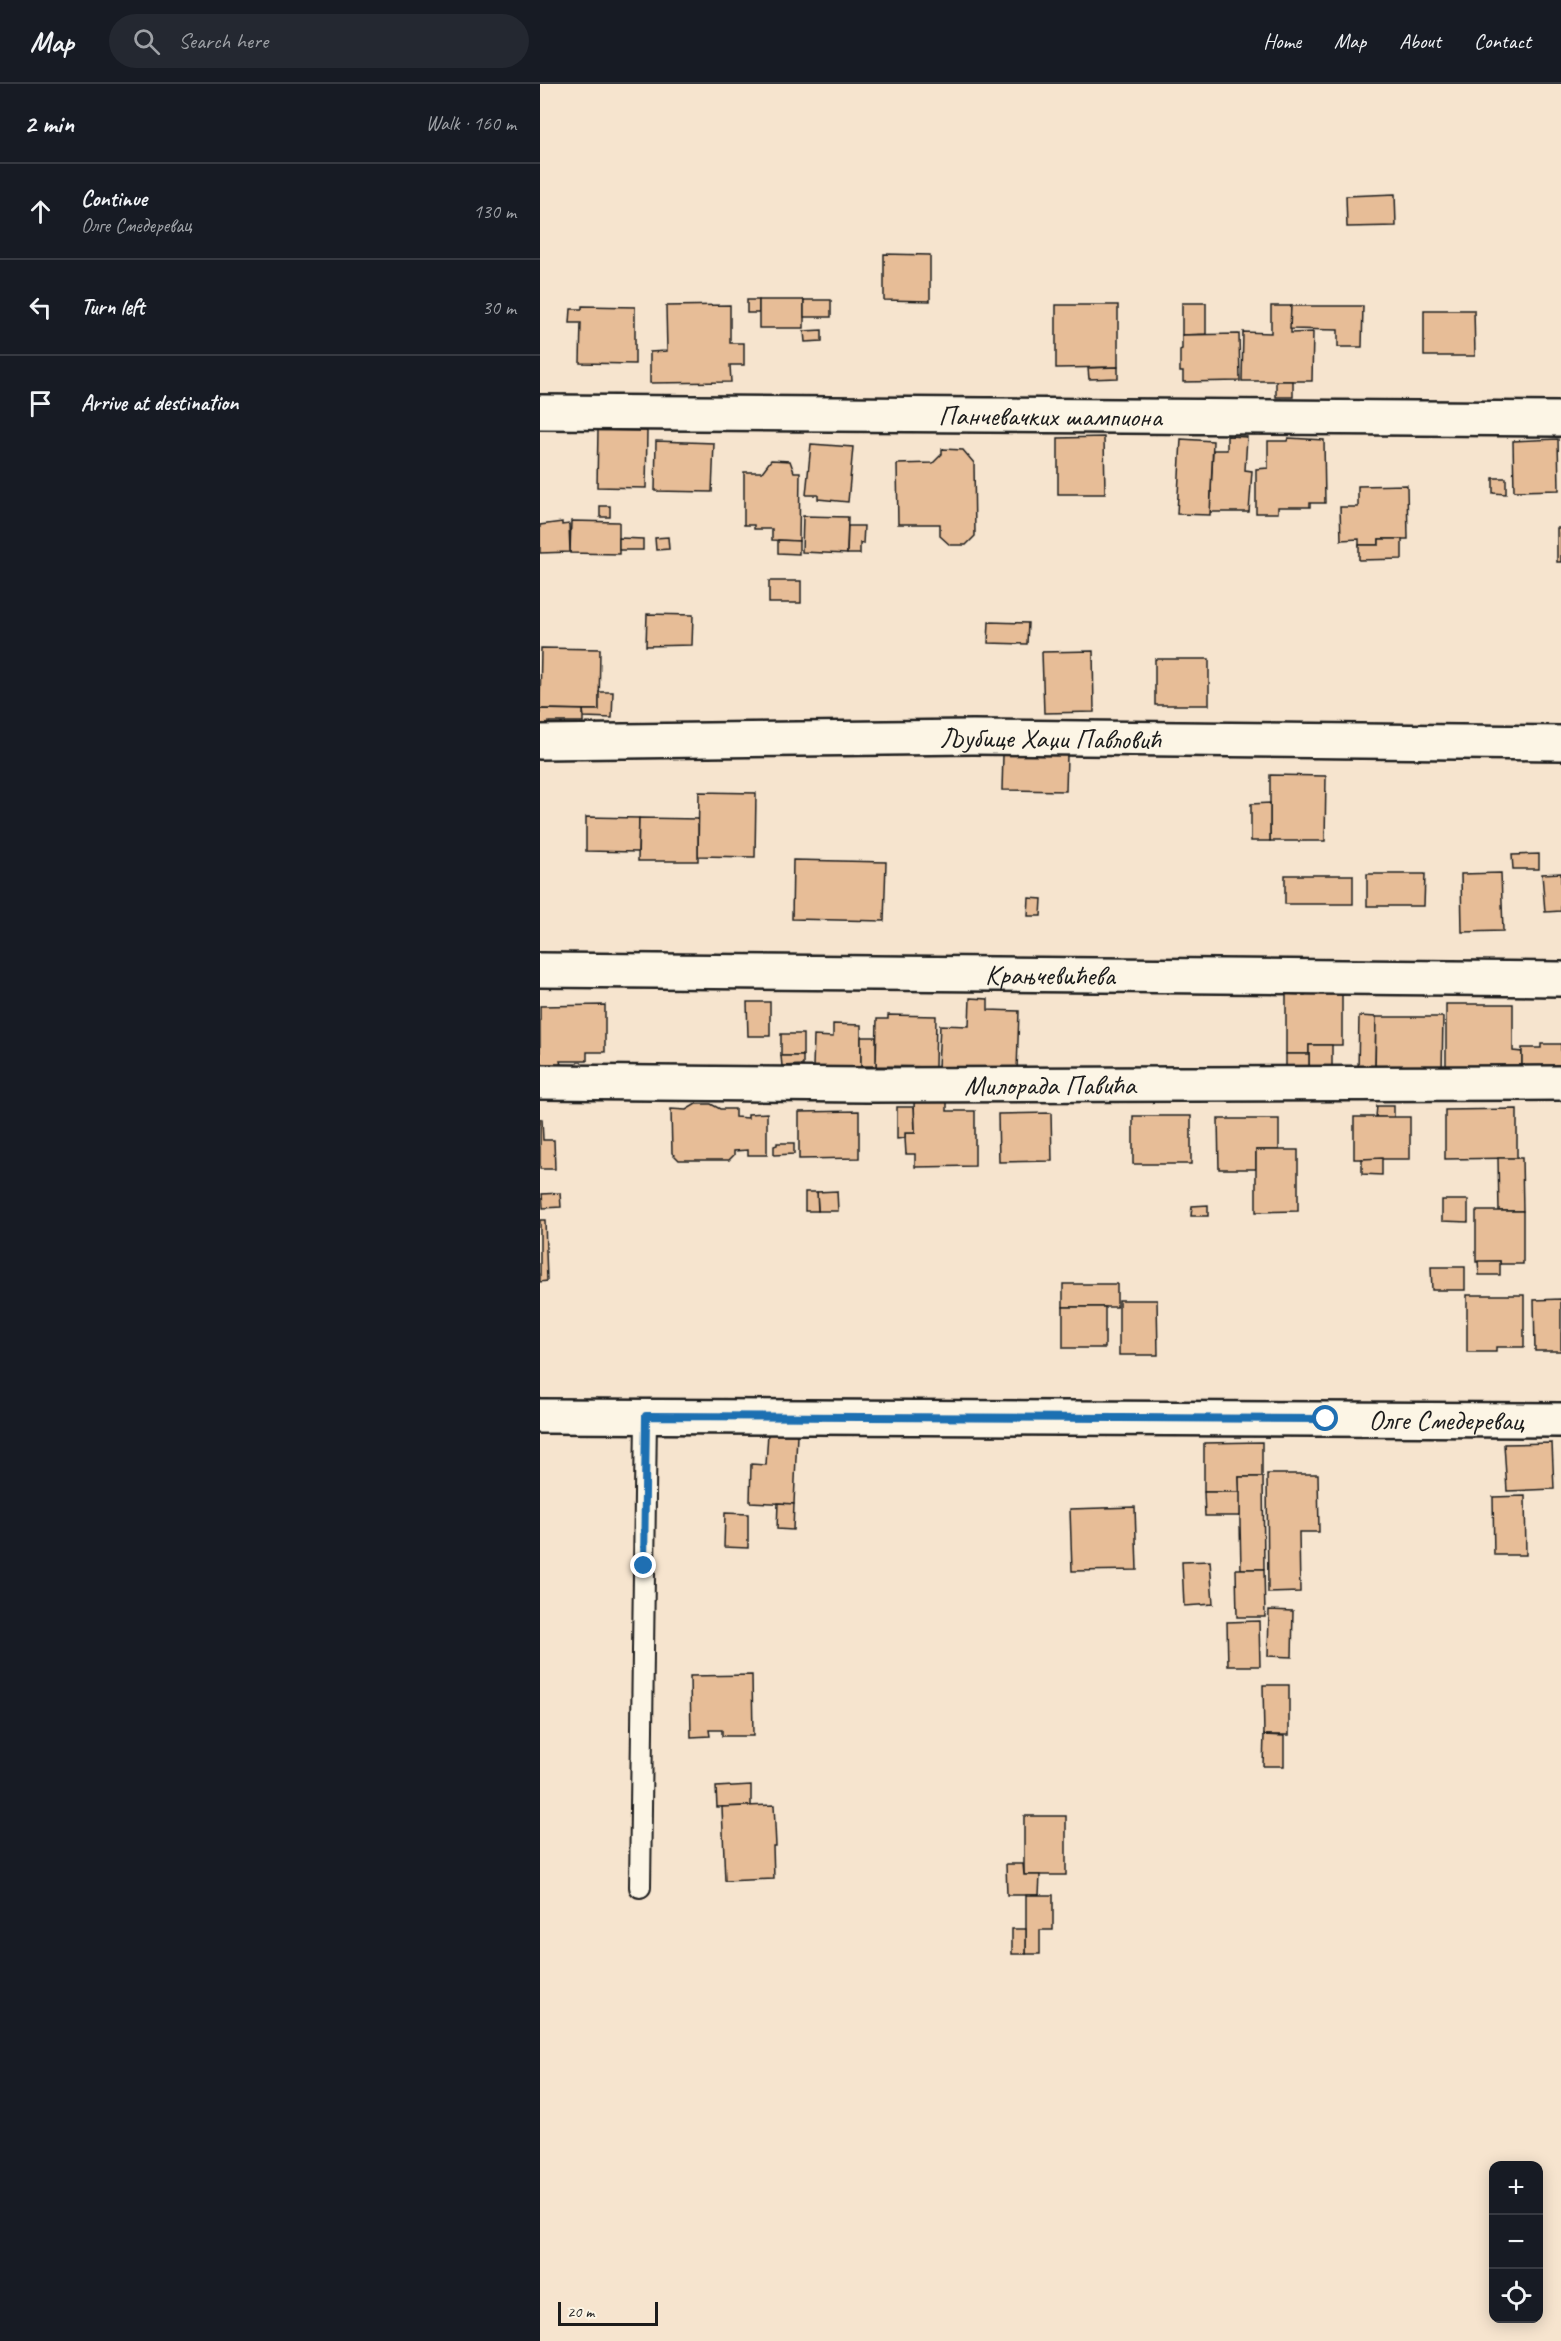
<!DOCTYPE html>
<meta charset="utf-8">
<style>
body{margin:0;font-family:Caveat,sans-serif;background:#242831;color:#f1f3f6}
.controls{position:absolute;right:18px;bottom:18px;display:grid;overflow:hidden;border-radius:12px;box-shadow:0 3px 15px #0003}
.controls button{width:54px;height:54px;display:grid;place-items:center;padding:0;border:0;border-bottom:2px solid #363941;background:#171b24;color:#f1f3f6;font:30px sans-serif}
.scale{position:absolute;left:18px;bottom:15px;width:100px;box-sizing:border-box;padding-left:6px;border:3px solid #1c1c1c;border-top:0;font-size:16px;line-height:21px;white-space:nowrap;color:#1c1c1c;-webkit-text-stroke:4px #fcf5e5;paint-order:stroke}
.stop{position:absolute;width:18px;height:18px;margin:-14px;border:4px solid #1f6fb2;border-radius:50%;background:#fff}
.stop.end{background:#1f6fb2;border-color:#fff;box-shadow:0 2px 6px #0008}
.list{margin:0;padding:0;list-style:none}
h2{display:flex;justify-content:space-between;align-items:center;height:78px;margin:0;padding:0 24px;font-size:26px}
h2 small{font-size:20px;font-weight:400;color:#9ea1a6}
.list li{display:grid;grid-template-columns:39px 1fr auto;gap:18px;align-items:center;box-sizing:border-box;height:96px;padding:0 24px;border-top:2px solid #363941}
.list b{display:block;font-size:22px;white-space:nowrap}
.list p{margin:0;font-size:20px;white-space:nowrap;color:#9ea1a6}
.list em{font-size:20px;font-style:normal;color:#9ea1a6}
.icon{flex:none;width:33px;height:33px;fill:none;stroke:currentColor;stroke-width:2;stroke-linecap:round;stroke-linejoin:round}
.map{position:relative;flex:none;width:1021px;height:2257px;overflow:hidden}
header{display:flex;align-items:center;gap:36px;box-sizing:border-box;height:84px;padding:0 30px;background:#171b24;border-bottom:2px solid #363941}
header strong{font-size:28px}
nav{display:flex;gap:33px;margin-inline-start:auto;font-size:21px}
.search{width:420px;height:54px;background:#242831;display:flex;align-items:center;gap:15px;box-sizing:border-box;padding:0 21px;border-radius:33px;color:#9ea1a6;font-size:22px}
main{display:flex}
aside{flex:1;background:#171b24}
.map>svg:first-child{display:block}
.building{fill:#e7bd97;stroke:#1c1c1c;stroke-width:1.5}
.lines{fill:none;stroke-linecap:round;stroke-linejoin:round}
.service-casing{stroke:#1c1c1c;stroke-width:24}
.minor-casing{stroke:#1c1c1c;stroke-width:38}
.service{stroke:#fcf5e5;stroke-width:20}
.minor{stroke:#fcf5e5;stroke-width:33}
.route{stroke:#1f6fb2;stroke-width:8}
.labels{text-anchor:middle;stroke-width:5;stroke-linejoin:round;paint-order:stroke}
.street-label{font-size:28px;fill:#1c1c1c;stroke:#fcf5e5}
</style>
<header>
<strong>Map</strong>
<div class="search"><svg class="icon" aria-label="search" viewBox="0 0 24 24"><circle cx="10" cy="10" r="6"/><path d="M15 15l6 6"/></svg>Search here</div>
<nav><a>Home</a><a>Map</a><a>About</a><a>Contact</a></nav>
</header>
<main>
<aside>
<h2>2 min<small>Walk · 160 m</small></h2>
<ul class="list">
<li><svg class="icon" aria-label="ahead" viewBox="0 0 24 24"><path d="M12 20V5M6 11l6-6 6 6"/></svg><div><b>Continue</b><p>Олге Смедеревац</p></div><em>130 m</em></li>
<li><svg class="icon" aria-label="left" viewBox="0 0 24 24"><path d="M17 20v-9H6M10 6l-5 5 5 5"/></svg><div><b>Turn left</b></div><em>30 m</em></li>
<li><svg class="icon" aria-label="arrive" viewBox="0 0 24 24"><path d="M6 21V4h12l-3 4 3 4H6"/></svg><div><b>Arrive at destination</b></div></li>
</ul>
</aside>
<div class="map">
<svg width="1021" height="2257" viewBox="0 0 1021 2257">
<rect width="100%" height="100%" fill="#f6e4ce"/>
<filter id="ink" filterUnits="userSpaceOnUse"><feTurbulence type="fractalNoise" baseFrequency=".0167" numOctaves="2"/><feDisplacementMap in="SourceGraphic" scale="12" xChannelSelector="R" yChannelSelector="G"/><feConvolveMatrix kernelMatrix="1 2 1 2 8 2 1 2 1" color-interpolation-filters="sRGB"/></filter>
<g filter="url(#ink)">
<g class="building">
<polygon points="855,110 856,142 807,143 806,112"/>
<polygon points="344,170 390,171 390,217 344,216"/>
<rect x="207" y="216" width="12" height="13"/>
<rect x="219" y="216" width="45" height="28"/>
<rect x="264" y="216" width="27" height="17"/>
<polygon points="642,219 666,219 666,250 642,251"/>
<polygon points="190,221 190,259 204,259 204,281 190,281 191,298 110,299 110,268 127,267 126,222"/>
<polygon points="516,221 578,221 578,283 516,284"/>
<polygon points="42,222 95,223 95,280 40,279 41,239 30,239 31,225 42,225"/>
<polygon points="731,222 751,222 751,249 773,248 772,297 702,297 703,248 731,249"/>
<polygon points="751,222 823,222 822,263 798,263 798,246 750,245"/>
<polygon points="884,226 934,226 935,272 884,272"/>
<polygon points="282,246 282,257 265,258 264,247"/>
<polygon points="699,250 700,297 643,298 643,288 640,288 640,266 642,265 642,251"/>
<polygon points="578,283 578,294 549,295 548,284"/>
<rect x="736" y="297" width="17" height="16"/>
<polygon points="58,346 107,347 106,404 57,403"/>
<polygon points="687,352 707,353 705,386 712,387 709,428 670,428 673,366 687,366"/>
<polygon points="564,353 565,410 518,410 518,354"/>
<polygon points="748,354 784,356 785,419 770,419 770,423 738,423 738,429 716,429 716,385 728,384 728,357 747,357"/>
<polygon points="641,355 673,357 670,431 637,430"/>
<polygon points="1018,355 1019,406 974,407 973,357"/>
<polygon points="116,357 174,359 172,408 115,407"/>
<polygon points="271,360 313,363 308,418 278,415 278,411 266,411"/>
<polygon points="402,365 423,366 434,379 435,452 426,461 410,461 400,452 400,440 358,440 357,380 393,379 402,370"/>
<polygon points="231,376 250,377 254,388 260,388 259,457 232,456 232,445 214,445 214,441 204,441 204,388 222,388"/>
<polygon points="953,394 966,394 966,410 953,409"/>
<polygon points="867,401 868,455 839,455 839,461 819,461 819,455 801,456 800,423 818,423 818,402"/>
<rect x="60" y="422" width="10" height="11"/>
<polygon points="263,432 308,433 307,470 262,468"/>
<polygon points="31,437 79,438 79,470 30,469"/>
<polygon points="22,438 22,441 29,440 30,468 0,469 0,441"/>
<polygon points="308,442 324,442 323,460 320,459 320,470 307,470"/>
<rect x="1017" y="444" width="4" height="34"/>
<polygon points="128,453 129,465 116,466 115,454"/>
<polygon points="79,454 103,455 103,466 79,466"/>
<polygon points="839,455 862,455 862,475 819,476 819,461 839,461"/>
<polygon points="238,456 259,457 259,470 238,469"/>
<rect x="229" y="497" width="32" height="22"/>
<polygon points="107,530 153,531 152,561 106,562"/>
<polygon points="449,538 488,539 487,560 448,559"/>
<polygon points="1,564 60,565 59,626 0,625"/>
<polygon points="553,567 554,628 504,629 502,568"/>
<rect x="615" y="575" width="54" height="46"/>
<polygon points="59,608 73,608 72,634 44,633 43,626 59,626"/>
<polygon points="0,625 43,626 43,638 9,638 9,641 0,641"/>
<polygon points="463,671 527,671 526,707 462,706"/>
<polygon points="730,691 786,692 785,757 730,757"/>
<polygon points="159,708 216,709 215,773 158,772"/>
<polygon points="730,719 730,757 711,757 711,720"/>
<polygon points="46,733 99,734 98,768 46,767"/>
<polygon points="99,734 158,735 158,777 98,777"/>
<polygon points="999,770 999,785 973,785 972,771"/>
<polygon points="253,776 346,778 344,837 252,835"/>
<polygon points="961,789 963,847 922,848 921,790"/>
<polygon points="1021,789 1021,827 1005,828 1002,790"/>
<polygon points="827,790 885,790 884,822 827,822"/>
<rect x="745" y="791" width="68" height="29"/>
<polygon points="489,814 502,815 501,832 488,832"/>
<polygon points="765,901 802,901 802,961 769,961 769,970 746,970 746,910 765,911"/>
<polygon points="430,914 448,915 448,926 479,927 477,986 398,983 400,941 429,942"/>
<polygon points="207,918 230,918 230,952 208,952"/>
<polygon points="906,920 973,920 973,967 982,968 982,992 906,985"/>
<polygon points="65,921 65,968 47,968 47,977 20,977 21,981 0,981 0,922"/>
<polygon points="348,931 396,932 395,983 336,982 337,935 348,935"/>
<polygon points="819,932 836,933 835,988 818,988"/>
<polygon points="836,933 903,933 902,988 835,988"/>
<polygon points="293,940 321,941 321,983 273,983 274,952 293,953"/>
<rect x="241" y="950" width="22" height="22"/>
<rect x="321" y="953" width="15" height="29"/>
<polygon points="1001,960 1021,960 1021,992 982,992 982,964 1001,964"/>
<rect x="769" y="961" width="23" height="27"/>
<rect x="746" y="970" width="23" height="18"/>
<polygon points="241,972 263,972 263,981 242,982"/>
<polygon points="374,1017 407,1017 407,1027 435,1027 435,1082 375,1083 375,1070 366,1070 365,1054 365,1049 375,1049"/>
<polygon points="156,1020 171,1020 180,1025 195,1025 195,1033 208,1034 208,1030 227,1029 227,1071 208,1071 208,1066 194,1067 194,1071 189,1076 139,1076 132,1069 131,1025 146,1026"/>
<polygon points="837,1022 854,1022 854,1034 836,1033"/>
<polygon points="357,1023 374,1023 375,1049 365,1049 365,1054 357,1055"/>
<polygon points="977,1025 977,1074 905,1075 905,1026"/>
<polygon points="319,1027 319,1074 259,1075 259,1028"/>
<polygon points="511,1029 512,1077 459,1078 458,1030"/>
<rect x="593" y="1032" width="58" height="48"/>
<rect x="814" y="1033" width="56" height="42"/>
<polygon points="0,1035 2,1035 3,1056 14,1056 15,1085 0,1085"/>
<polygon points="678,1035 739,1035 739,1066 716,1066 716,1085 679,1085"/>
<polygon points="237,1059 254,1059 254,1070 234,1071 234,1062 237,1061"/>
<polygon points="716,1066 758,1066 758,1127 716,1128"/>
<polygon points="842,1074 842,1091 822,1090 822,1075"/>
<polygon points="958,1074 982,1074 983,1127 959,1127"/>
<polygon points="297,1107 298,1127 278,1127 277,1108"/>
<polygon points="265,1108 277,1108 278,1127 265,1127"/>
<polygon points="20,1109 21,1123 3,1124 2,1110"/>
<polygon points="902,1116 928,1116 928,1138 902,1137"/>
<polygon points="668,1121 668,1132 651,1132 652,1122"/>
<polygon points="936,1127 983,1127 983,1180 960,1180 960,1177 936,1178"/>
<polygon points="0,1136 5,1136 7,1197 0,1198"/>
<polygon points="938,1177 960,1177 960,1191 939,1191"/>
<polygon points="891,1183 925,1183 925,1206 892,1206"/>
<rect x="523" y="1200" width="54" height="23"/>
<polygon points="927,1211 984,1211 984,1263 956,1263 956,1268 927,1268"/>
<polygon points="1021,1215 1021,1267 995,1267 994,1216"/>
<polygon points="579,1216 617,1216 618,1271 579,1271"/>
<rect x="523" y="1223" width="42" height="41"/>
<polygon points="228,1349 257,1350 254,1420 210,1418 211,1380 226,1381"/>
<polygon points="722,1358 722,1393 699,1393 700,1408 664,1408 664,1359"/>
<polygon points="1012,1359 1014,1405 967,1407 964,1360"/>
<polygon points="727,1390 778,1390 779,1448 759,1448 760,1508 728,1509"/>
<polygon points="699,1393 723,1393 724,1485 701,1485"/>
<polygon points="664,1408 700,1408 700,1432 665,1432"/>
<polygon points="985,1412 986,1471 954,1471 953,1413"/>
<polygon points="238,1419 254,1420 253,1446 237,1445"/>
<polygon points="595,1423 597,1486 532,1487 530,1425"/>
<polygon points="185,1429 208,1430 208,1464 184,1463"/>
<polygon points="670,1477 673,1520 644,1522 642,1478"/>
<polygon points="696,1485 724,1485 725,1533 697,1533"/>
<polygon points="729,1526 753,1527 752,1573 728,1572"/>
<polygon points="719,1537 720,1582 688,1582 687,1538"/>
<polygon points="212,1591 213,1652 182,1652 182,1646 169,1646 170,1652 151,1653 150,1592"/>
<polygon points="723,1601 749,1601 749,1651 724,1651"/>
<polygon points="724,1651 744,1652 744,1682 723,1682"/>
<polygon points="211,1701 211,1722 177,1723 176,1703"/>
<polygon points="234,1721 236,1762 233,1762 234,1795 185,1797 182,1723"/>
<rect x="484" y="1732" width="42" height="59"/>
<polygon points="466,1780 483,1780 484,1791 500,1791 499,1811 467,1811"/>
<polygon points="486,1811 513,1811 513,1846 500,1846 500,1870 486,1870"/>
<rect x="472" y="1845" width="14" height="25"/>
</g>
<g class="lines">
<defs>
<polyline id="service" points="100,1803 106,1332"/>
<g id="minor">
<path id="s1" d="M0,328L1021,335"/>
<path id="s2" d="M0,658L433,653L1021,659"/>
<path id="s3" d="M0,886L1021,895"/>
<path id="s4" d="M0,998L328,1001L1021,999"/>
<path id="s5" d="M0,1332L1021,1336"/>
</g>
</defs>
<use href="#service" class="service-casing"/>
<use href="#minor" class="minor-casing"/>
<use href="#service" class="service"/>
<use href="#minor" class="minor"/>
</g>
</g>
<g class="lines" filter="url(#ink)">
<polyline class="route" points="104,1482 106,1332 786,1335"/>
</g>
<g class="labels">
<g class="street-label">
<text dy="10" stroke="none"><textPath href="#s1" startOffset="510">Панчевачких шампиона</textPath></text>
<text dy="10" stroke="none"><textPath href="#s2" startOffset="510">Љубице Хаџи Павловић</textPath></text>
<text dy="10" stroke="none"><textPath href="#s3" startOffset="510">Крањчевићева</textPath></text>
<text dy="10" stroke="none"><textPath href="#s4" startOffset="510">Милорада Павића</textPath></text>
<text dy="10" stroke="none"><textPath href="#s5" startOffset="906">Олге Смедеревац</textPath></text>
</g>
</g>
</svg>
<div class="controls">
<button>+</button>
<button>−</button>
<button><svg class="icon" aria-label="locate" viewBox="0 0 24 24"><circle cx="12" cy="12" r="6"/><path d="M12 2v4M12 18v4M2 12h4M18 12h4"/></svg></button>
</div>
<div class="scale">20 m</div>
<div class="stop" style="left:786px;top:1335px"></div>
<div class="stop end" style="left:104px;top:1482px"></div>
</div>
</main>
